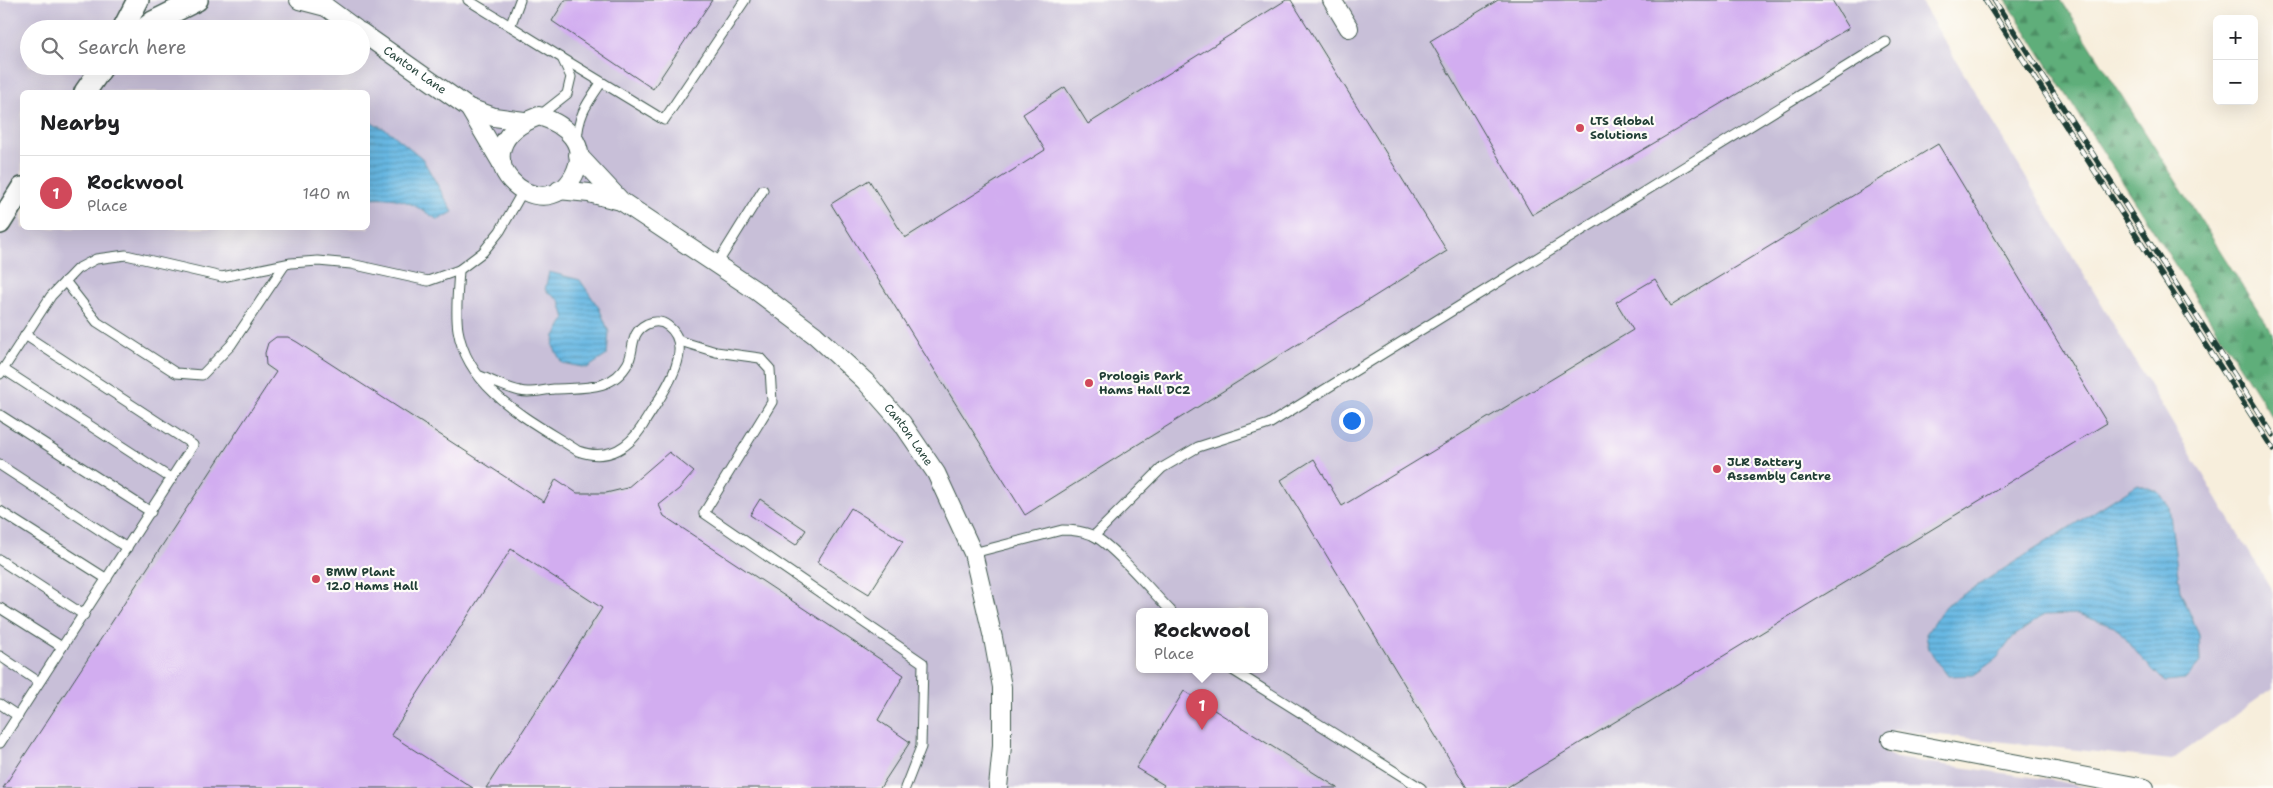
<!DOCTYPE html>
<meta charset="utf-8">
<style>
body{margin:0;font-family:"Shantell Sans",sans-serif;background:#f6f6f6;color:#202124}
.controls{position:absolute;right:15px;top:15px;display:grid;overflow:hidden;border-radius:8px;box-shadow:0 5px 20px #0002}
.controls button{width:45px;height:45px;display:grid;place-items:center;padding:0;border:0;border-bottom:1px solid #e0e0e0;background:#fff;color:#202124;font:25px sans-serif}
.you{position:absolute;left:1351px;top:420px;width:18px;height:18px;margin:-12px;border:4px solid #fff;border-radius:50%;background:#1a73e8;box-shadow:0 0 0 8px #1a73e833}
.badge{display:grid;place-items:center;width:32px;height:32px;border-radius:50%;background:#d1495b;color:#fff;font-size:16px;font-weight:700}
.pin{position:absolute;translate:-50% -41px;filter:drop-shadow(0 1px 2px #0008)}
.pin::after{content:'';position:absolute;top:26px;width:18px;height:15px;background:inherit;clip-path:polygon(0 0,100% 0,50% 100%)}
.popup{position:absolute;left:1136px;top:608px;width:132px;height:65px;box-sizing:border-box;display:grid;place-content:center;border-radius:8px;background:#fff;filter:drop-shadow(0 1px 4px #0005);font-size:16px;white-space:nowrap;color:#757577}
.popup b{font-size:19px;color:#202124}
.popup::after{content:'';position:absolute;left:50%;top:100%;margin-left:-10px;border:10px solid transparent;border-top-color:#fff}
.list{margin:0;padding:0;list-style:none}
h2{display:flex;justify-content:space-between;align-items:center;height:65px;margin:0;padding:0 20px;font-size:21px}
h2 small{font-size:16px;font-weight:400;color:#757577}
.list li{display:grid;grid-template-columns:32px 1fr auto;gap:15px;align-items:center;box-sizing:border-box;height:75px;padding:0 20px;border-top:1px solid #e0e0e0}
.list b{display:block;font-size:19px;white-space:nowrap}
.list p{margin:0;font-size:16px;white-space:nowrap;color:#757577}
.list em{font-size:16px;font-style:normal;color:#757577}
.icon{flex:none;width:28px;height:28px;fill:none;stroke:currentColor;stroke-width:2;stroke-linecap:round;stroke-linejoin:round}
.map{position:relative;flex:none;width:2273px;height:788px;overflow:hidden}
.search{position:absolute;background:#fff;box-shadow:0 5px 20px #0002;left:20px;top:20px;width:350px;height:55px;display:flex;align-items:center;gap:12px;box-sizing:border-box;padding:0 18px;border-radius:28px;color:#757577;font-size:19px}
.panel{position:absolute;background:#fff;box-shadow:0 5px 20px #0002;left:20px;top:90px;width:350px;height:140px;border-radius:8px}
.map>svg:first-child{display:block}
.industrial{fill:#c8bfd8;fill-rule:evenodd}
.forest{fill:url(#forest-firs);stroke:#3e7657}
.water{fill:url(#water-rules);stroke:#447a8c}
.building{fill:#d2adf0}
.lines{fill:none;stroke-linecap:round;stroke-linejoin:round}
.service-casing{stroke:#3f584d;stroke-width:11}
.minor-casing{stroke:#3f584d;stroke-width:20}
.tertiary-casing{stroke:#3f584d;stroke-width:24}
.service{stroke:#fff;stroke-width:9}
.minor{stroke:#fff;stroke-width:18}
.tertiary{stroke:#fff;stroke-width:21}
.rail-casing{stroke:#1f3d34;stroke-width:5.5}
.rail{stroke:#fdfcf7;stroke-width:4;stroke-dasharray:11;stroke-linecap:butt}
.poi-dot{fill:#d1495b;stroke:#fdfcf7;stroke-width:2}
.labels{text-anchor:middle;stroke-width:4.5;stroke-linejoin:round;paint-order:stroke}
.street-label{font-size:12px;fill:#1f3d34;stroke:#fdfcf7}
.poi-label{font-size:12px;font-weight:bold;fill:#1f3d34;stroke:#fdfcf7;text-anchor:start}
</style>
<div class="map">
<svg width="2273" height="788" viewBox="0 0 2273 788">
<defs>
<pattern id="forest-firs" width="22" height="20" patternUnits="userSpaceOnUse" patternTransform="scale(1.25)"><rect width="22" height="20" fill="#5eae7a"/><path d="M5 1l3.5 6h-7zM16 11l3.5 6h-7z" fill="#4d8f65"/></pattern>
<pattern id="water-rules" width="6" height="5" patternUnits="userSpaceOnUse" patternTransform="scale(1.25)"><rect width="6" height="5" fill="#68b8e3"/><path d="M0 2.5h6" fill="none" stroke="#5597b9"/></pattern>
</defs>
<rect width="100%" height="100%" fill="#fdfcf7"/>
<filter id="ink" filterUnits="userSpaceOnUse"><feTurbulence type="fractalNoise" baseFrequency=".02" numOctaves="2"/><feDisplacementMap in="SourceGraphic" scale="10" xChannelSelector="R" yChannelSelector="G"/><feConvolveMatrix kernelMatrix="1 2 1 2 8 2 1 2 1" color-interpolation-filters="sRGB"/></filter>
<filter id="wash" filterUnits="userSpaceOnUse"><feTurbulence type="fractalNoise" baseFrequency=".0096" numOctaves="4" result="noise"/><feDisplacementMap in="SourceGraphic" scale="20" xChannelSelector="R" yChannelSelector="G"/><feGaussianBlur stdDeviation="1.12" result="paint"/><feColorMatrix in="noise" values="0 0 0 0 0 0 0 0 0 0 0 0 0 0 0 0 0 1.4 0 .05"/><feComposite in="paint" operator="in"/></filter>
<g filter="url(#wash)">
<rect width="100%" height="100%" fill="#f7eedc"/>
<path class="industrial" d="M0,0H1920L2273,592V688L2172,760L1893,730L1884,752L1896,758L2059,781L2088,788H0ZM29,29H361V66H29ZM22,92H368V228H22ZM1140,611H1264V669H1140Z"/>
<polygon class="forest" points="2006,0 2061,0 2273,334 2273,418"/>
<g class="water">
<path d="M368,120L390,132L422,158L453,212L438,220C410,202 401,196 368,198Z"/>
<polygon points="549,272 580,280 599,308 609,332 607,355 587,368 562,363 553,346 555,336 565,319 560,301 545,290"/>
<polygon points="2138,484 2159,492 2169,507 2180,590 2199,635 2200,662 2185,680 2165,682 2142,659 2117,628 2078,614 2044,615 2013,637 1997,658 1974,675 1948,676 1929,650 1926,634 1945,606"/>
</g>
<g id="blocks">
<g class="building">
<polygon points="565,0 712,0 653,89 552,21"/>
<polygon points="1286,0 1291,0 1447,251 1025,515 831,204 869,180 905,238 1045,150 1023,114 1065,87 1088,124"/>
<polygon points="1498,0 1832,0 1849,28 1532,215 1430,41"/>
<polygon points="1938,144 2107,423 1506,788 1467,788 1281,480 1314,459 1342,506 1633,330 1616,302 1655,279 1671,306"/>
<polygon points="276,337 288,337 297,342 544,502 556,479 577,493 606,493 627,488 669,452 694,472 679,489 659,505 664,516 904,675 878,720 910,742 880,788 486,788 602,608 511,549 391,735 473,788 3,788 276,372 266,365 265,353 268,343"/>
<polygon points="760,499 806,530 796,545 750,515"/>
<polygon points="851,508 903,541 869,594 817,562"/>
<polygon points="1184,691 1338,788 1162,788 1164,785 1136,768"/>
</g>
</g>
</g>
<g filter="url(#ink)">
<use href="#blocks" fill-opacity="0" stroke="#3f584d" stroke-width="1"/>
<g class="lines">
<defs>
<g id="service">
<polyline points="468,0 562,58 571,77 567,94 539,116"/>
<polyline points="511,24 520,0"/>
<polyline points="562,58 664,120 745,0"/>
<path d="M577,142C578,115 586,105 601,83"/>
<polyline points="717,264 763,190"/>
<path d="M459,270C458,289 455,311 458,330C468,391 532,421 578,451C609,462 631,447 646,420C660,397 698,349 668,326C662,321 654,321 647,324C629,333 635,349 628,363C612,392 582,387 554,389C543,390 529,394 520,391C506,388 493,381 480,376"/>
<polyline points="65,281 97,322 176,373 202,375 231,345 284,266"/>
<polyline points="680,341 716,352 760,358 770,369 772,402 704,513 923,663 921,747 905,788"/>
<polyline points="3,369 172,479"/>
<polyline points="0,374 51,296 77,269 96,259 126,255 222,277 291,263 318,261 351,264 428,281 459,270 483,252 500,231 523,191"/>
<polyline points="0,415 151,512"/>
<polyline points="0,465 127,548"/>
<polyline points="0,511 107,579"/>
<polyline points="1094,536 1162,468 1198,447 1269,424 1886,42"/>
<path d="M973,553L1062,530C1073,530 1082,531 1092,535C1112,544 1154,594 1171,611"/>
<polyline points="0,560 84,615"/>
<polyline points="0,608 62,647"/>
<polyline points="0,656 39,682"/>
<polyline points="1231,669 1421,788"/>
<polyline points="0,704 18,716"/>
<polyline points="0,743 193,445 25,335"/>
</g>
<g id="minor">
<polyline points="299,0 326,7"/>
<polyline points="320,0 326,7 356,29"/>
<polyline points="1332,0 1349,28"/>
<path id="s1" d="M361,32L469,108L494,117L524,121"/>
<polyline points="469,108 502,164"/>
<path d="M539,116C565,124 590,144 574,175C542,235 449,149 539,116Z"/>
<path id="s2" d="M578,155L621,201L758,292L815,335L865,381L902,423L936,473L973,553L993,638L1002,687V746L998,788"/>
<polyline points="559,190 589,193 621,201"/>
<polyline points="1891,740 2145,788"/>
</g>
<g id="tertiary">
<polyline points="123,29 138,0"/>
<polyline points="144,29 153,22 197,0"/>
<polyline points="85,92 103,66"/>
<polyline points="0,223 22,188"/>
</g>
</defs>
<use href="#service" class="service-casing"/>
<use href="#minor" class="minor-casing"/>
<use href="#tertiary" class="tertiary-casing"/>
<use href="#service" class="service"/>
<use href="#minor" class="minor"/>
<use href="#tertiary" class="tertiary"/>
<defs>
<g id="rail">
<polyline points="1985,0 2273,449"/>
<polyline points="1994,0 2273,435"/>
</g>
</defs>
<use href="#rail" class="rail-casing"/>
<use href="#rail" class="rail"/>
</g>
</g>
<g class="poi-dot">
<circle cx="1580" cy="128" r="5"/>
<circle cx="1089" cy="383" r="5"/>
<circle cx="1717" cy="469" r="5"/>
<circle cx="316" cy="579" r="5"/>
</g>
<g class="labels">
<g class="street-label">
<text dy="4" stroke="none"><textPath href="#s1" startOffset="66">Canton Lane</textPath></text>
<text dy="4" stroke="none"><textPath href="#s2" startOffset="436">Canton Lane</textPath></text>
</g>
<g class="poi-label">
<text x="1590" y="125">LTS Global<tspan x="1590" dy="14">Solutions</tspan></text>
<text x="1099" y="380">Prologis Park<tspan x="1099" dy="14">Hams Hall DC2</tspan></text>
<text x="1727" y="466">JLR Battery<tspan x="1727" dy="14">Assembly Centre</tspan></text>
<text x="326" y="576">BMW Plant<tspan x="326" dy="14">12.0 Hams Hall</tspan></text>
</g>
</g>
</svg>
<div class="controls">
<button>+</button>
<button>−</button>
</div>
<div class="you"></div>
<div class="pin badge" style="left:1202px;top:730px">1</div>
<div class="popup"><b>Rockwool</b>Place</div>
<div class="search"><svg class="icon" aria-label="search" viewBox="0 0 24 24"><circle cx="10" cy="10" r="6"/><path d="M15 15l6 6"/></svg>Search here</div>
<section class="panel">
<h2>Nearby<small></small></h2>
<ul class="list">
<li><span class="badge">1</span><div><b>Rockwool</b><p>Place</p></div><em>140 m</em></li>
</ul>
</section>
</div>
